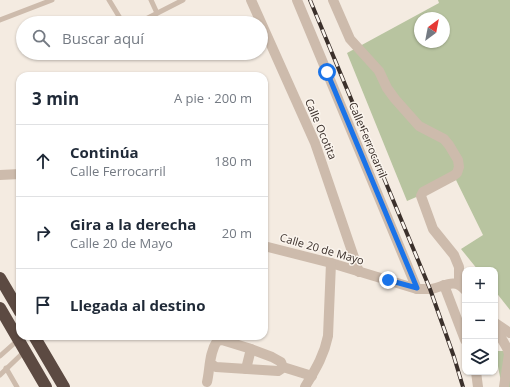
<!DOCTYPE html>
<html lang="es">
<meta charset="utf-8">
<style>
body{margin:0;font-family:"Open Sans",sans-serif;background:#f6f6f7;color:#1f2937}
.controls{position:absolute;right:12px;bottom:12px;display:grid;overflow:hidden;border-radius:8px;box-shadow:0 1px 3px #0004}
.controls button{width:36px;height:36px;display:grid;place-items:center;padding:0;border:0;border-bottom:1px solid #e0e1e3;background:#fff;color:#1f2937;font:20px sans-serif}
.compass{position:absolute;left:414px;top:12px;width:36px;height:36px;border-radius:50%;background:#fff;box-shadow:0 1px 3px #0004;rotate:32deg}
.stop{position:absolute;width:12px;height:12px;margin:-9px;border:3px solid #1a73e8;border-radius:50%;background:#fff}
.stop.end{background:#1a73e8;border-color:#fff;box-shadow:0 1px 4px #0008}
.list{margin:0;padding:0;list-style:none}
h2{display:flex;justify-content:space-between;align-items:center;height:52px;margin:0;padding:0 16px;font-size:17px}
h2 small{font-size:13px;font-weight:400;color:#747a83}
.list li{display:grid;grid-template-columns:26px 1fr auto;gap:12px;align-items:center;box-sizing:border-box;height:72px;padding:0 16px;border-top:1px solid #e0e1e3}
.list b{display:block;font-size:15px;white-space:nowrap}
.list p{margin:0;font-size:13px;white-space:nowrap;color:#747a83}
.list em{font-size:13px;font-style:normal;color:#747a83}
.icon{flex:none;width:22px;height:22px;fill:none;stroke:currentColor;stroke-width:2;stroke-linecap:round;stroke-linejoin:round}
.map{position:relative;flex:none;width:510px;height:387px;overflow:hidden}
.search{position:absolute;background:#fff;box-shadow:0 1px 3px #0004;left:16px;top:16px;width:252px;height:44px;display:flex;align-items:center;gap:10px;box-sizing:border-box;padding:0 14px;border-radius:22px;color:#747a83;font-size:15px}
.panel{position:absolute;background:#fff;box-shadow:0 1px 3px #0004;left:16px;top:72px;width:252px;height:268px;border-radius:12px}
.map>svg:first-child{display:block}
.green{fill:#b8c4a0;fill-rule:evenodd}
.lines{fill:none;stroke-linecap:round;stroke-linejoin:round}
.lane{stroke:#cdbbac;stroke-width:5}
.street{stroke:#cdbbac;stroke-width:10}
.highway{stroke:#5c4a42;stroke-width:12}
.rail-casing{stroke:#3b302b;stroke-width:4}
.rail{stroke:#fbf5ee;stroke-width:2.5;stroke-dasharray:8;stroke-linecap:butt}
.route{stroke:#1a73e8;stroke-width:5}
.labels{text-anchor:middle;stroke-width:3;stroke-linejoin:round;paint-order:stroke}
.street-label{font-size:11px;fill:#3b302b;stroke:#fbf5ee}
</style>
<div class="map">
<svg width="510" height="387" viewBox="0 0 510 387">
<rect width="100%" height="100%" fill="#f4ebe1"/>
<g class="green">
<path d="M438,0H510V310L495,291V270H478L461,249L483,235L456,180L407,201L347,53L439,3ZM420,18H444V42H420Z"/>
<polygon points="495,351 510,351 510,387 502,387"/>
</g>
<g class="lines">
<g class="lane">
<polyline points="109,0 123,23"/>
<polyline points="151,0 157,13"/>
<polyline points="0,20 52,0"/>
<polyline points="138,23 183,0"/>
<polyline points="0,356 18,340"/>
<polyline points="6,368 17,387"/>
<polyline points="0,375 25,351"/>
</g>
<g class="street">
<polyline points="251,0 315,143 359,272"/>
<polyline points="297,0 417,289"/>
<polyline points="333,0 350,39 379,71 387,88 395,99 419,126 444,139 449,145 458,160 459,167 457,173 453,176 423,192 421,196 433,229 454,255 459,267 459,284"/>
<polyline points="0,175 20,174"/>
<path d="M264,246L331,263L417,289C422,289 427,289 431,289C444,287 454,277 465,290"/>
<polyline points="444,285 465,340"/>
<polyline points="495,323 510,333"/>
<polyline points="495,327 507,348 509,354 504,387"/>
<polyline points="211,364 216,367 278,371 281,369 283,367"/>
<polyline points="246,369 251,349"/>
<polyline points="476,372 478,387"/>
<path d="M207,382C210,369 209,353 217,341L222,340L248,348L272,357L281,362L283,367L312,376"/>
<path d="M305,387C315,370 324,356 328,336L331,263"/>
</g>
<g class="highway">
<polyline points="0,278 20,312"/>
<polyline points="0,308 46,387"/>
<polyline points="34,336 64,387"/>
</g>
<defs>
<polyline id="rail" points="310,0 430,289 454,357 463,387"/>
</defs>
<use href="#rail" class="rail-casing"/>
<use href="#rail" class="rail"/>
</g>
<g class="lines">
<polyline class="route" points="327,72 417,288 388,280"/>
</g>
<g class="labels">
<g class="street-label">
<text transform="translate(321 129) rotate(67)" y="4">Calle Ocotita</text>
<text transform="translate(368 140) rotate(67)" y="4">Calle Ferrocarril</text>
<text transform="translate(322 249) rotate(16)" y="4">Calle 20 de Mayo</text>
</g>
</g>
</svg>
<div class="controls">
<button>+</button>
<button>−</button>
<button><svg class="icon" aria-label="layers" viewBox="0 0 24 24"><path d="M12 4l9 5-9 5-9-5zM3 14l9 5 9-5"/></svg></button>
</div>
<svg class="compass" viewBox="-18 -18 36 36"><path d="M0-13l5 13h-10z" fill="#e53935"/><path d="M0 13l5-13h-10z" fill="#747a83"/></svg>
<div class="stop" style="left:327px;top:72px"></div>
<div class="stop end" style="left:388px;top:280px"></div>
<div class="search"><svg class="icon" aria-label="search" viewBox="0 0 24 24"><circle cx="10" cy="10" r="6"/><path d="M15 15l6 6"/></svg>Buscar aquí</div>
<section class="panel">
<h2>3 min<small>A pie · 200 m</small></h2>
<ul class="list">
<li><svg class="icon" aria-label="ahead" viewBox="0 0 24 24"><path d="M12 20V5M6 11l6-6 6 6"/></svg><div><b>Continúa</b><p>Calle Ferrocarril</p></div><em>180 m</em></li>
<li><svg class="icon" aria-label="right" viewBox="0 0 24 24"><path d="M7 20v-9h11M14 6l5 5-5 5"/></svg><div><b>Gira a la derecha</b><p>Calle 20 de Mayo</p></div><em>20 m</em></li>
<li><svg class="icon" aria-label="arrive" viewBox="0 0 24 24"><path d="M6 21V4h12l-3 4 3 4H6"/></svg><div><b>Llegada al destino</b></div></li>
</ul>
</section>
</div>
